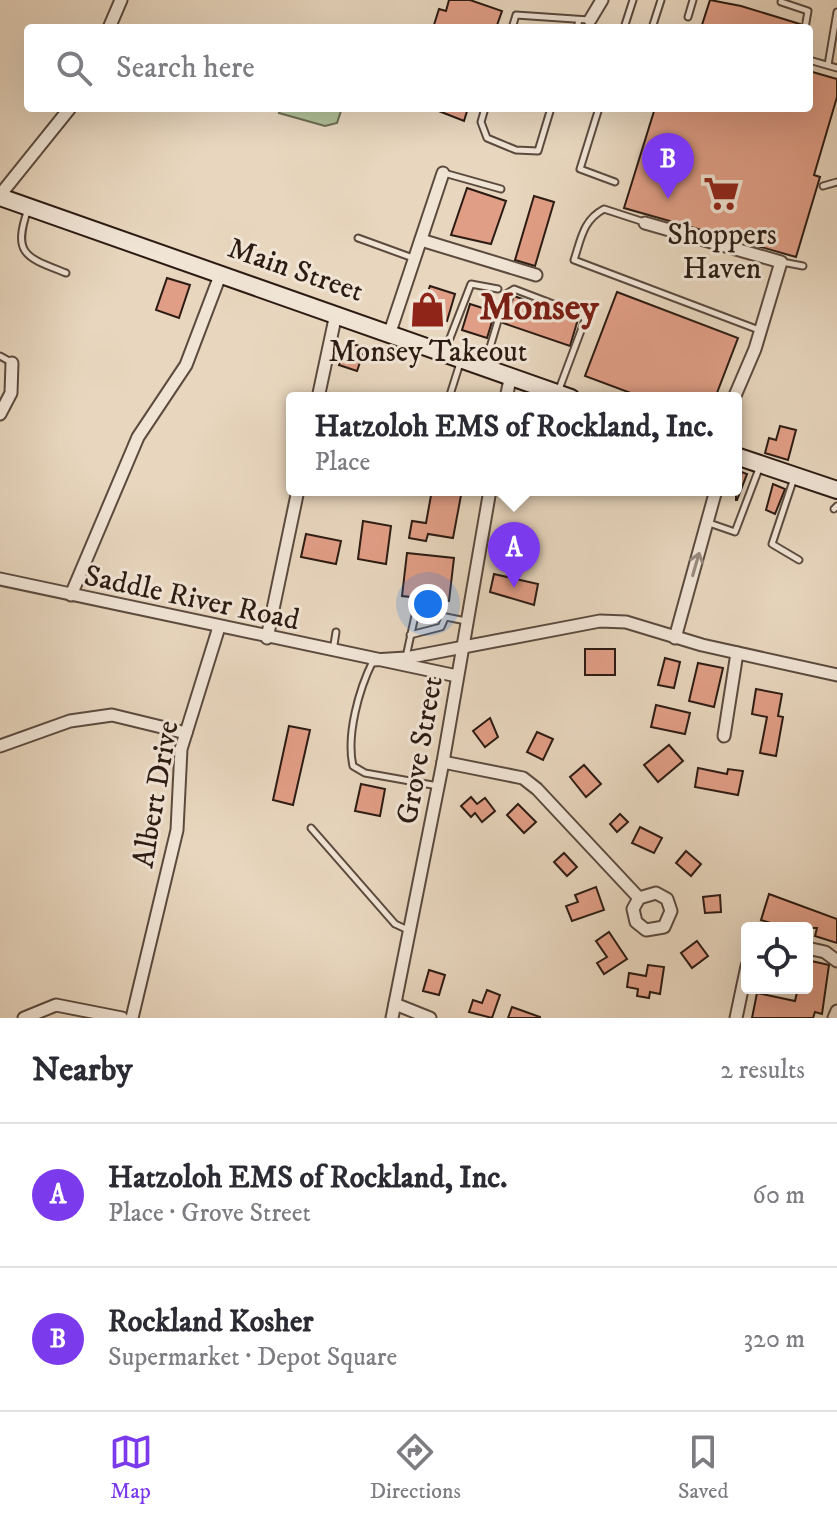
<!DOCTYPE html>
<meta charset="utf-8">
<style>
body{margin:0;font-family:"IM FELL DW Pica",serif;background:#f7f7f7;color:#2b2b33}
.controls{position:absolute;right:24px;bottom:24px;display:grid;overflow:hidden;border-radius:8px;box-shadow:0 8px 32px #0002}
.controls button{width:72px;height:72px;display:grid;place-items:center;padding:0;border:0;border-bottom:2px solid #e1e1e2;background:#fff;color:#2b2b33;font:40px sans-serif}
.you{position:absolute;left:428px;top:604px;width:28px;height:28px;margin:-20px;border:6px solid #fff;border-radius:50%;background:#1a73e8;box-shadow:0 0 0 12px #1a73e833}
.badge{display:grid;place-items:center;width:52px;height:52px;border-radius:50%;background:#7c3aed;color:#fff;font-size:26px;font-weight:700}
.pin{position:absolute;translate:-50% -66px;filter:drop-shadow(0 2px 4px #0008)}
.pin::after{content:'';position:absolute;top:42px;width:28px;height:24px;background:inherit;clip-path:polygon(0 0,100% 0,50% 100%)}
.popup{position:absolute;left:286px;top:392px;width:456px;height:104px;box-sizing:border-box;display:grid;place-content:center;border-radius:8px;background:#fff;filter:drop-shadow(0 2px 6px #0005);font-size:26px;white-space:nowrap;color:#7c7c81}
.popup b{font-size:30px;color:#2b2b33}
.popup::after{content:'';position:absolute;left:50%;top:100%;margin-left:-16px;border:16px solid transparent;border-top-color:#fff}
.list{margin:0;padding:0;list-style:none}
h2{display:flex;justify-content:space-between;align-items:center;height:104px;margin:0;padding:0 32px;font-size:34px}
h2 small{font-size:26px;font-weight:400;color:#7c7c81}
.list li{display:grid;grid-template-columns:52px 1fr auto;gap:24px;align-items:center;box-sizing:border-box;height:144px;padding:0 32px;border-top:2px solid #e1e1e2}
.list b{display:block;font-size:30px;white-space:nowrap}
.list p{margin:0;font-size:26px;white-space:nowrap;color:#7c7c81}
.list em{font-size:26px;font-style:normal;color:#7c7c81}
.icon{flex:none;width:44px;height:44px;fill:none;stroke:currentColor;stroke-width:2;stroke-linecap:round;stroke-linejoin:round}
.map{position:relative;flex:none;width:837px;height:1018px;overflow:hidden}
.search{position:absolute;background:#fff;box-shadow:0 8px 32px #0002;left:24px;right:24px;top:24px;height:88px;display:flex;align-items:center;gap:20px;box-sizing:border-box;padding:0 28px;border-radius:8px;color:#7c7c81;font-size:30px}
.sheet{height:392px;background:#fff}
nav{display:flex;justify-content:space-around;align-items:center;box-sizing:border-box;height:112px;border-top:2px solid #e1e1e2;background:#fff;font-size:22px;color:#7c7c81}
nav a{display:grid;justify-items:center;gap:4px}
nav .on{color:#7c3aed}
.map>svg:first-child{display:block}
.green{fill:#b0bf96;stroke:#6e6d54;stroke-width:2}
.building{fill:#e19e86;stroke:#2c1b13;stroke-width:2}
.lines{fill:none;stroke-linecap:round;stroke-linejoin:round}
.service-casing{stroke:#5b4a3e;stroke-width:9}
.minor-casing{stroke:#5b4a3e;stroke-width:15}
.secondary-casing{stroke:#2c1b13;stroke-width:20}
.service{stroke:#f0e4d5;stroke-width:5}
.minor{stroke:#f0e4d5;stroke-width:11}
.secondary{stroke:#f0e4d5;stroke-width:16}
.oneway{stroke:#988a7e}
.labels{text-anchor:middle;stroke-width:6;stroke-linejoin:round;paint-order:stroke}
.poi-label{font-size:30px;fill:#2c1b13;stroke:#f0e4d5}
.street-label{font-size:30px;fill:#2c1b13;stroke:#f0e4d5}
.district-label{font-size:38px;font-weight:bold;fill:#7a1f14;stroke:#f0e4d5}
</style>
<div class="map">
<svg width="837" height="1018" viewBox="0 0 837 1018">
<rect width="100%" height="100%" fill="#e8d6be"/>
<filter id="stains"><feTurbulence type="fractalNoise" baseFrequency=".0025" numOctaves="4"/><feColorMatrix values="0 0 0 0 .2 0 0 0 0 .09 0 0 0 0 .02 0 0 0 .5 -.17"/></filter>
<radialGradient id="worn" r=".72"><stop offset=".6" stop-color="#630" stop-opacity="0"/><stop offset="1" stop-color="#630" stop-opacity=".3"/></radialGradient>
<polygon class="green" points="281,108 342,108 337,123 325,126 279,113"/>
<g class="building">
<polygon points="449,0 470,0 502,11 496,28 433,28 439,9 446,11"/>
<polygon points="710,0 741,6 800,24 800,28 701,28"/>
<polygon points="809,71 837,79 837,97 814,175 820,177 796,257 624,208 655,108 809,108"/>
<polygon points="431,108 468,108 464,121"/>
<polygon points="467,188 506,201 491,244 451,235"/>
<polygon points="534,196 554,202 535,266 515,260"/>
<polygon points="167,278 190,285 179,318 156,310"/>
<polygon points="430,286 455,294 447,321 420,313"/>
<polygon points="617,292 738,338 715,398 644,398 585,376"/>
<polygon points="514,296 578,319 570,346 503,323"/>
<polygon points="470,304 495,312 487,338 462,330"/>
<polygon points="347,342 365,348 357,371 339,365"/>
<polygon points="780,426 796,430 788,460 765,453 769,438 776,440"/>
<polygon points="736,470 747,474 737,500 736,500"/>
<polygon points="773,484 785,489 775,514 766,510"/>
<polygon points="432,490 462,490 453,538 428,534 426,541 409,538 412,521 426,523"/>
<polygon points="363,521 391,526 386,564 358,559"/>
<polygon points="306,534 341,541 336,564 301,557"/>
<polygon points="407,553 454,558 449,601 402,596"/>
<polygon points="494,574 538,584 534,605 490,592"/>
<rect x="585" y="649" width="30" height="26"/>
<polygon points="665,658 680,662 674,688 658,685"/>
<polygon points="698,663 723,668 714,707 689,701"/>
<polygon points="756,689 782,694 778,716 783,717 776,756 760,753 767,717 752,714"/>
<polygon points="656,705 690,713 685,734 651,727"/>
<polygon points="490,718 498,737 485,747 473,731"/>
<polygon points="289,726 310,730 293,805 273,800"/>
<polygon points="537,732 553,739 543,760 527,752"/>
<polygon points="669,745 683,761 658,782 644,765"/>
<polygon points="584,765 601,784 586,797 570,777"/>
<polygon points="698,768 727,774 728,769 743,771 738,795 695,787"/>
<polygon points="361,784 385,789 380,816 355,811"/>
<polygon points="471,797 477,804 485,798 495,811 482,822 475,813 471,817 461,806"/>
<polygon points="518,804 536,822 524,833 507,815"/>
<polygon points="620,814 628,822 617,832 610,824"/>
<polygon points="640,827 662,838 654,853 632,843"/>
<polygon points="686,851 701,864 691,876 676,863"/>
<polygon points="564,853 577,867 567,876 554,862"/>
<polygon points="596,887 604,910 572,921 566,906 578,902 575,895"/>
<polygon points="769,894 837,919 837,943 815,936 817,928 786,928 761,920"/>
<polygon points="720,895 721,912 705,913 703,897"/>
<polygon points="609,932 627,959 604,974 597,963 607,957 596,941"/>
<polygon points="697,941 708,956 692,968 681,953"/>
<polygon points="807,960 829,965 822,1014 815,1012 813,1018 752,1018 757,993 795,1001 798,988 807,988"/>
<polygon points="648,965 664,967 660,994 650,992 649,998 637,996 638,989 627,987 629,973 646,976"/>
<polygon points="429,970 445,975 439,995 423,991"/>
<polygon points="487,990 500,995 492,1018 469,1012 473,1000 482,1003"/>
<polygon points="512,1007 540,1017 540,1018 508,1018"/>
</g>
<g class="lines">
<defs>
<g id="service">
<polyline points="781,2 808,11 805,28"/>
<polyline points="688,17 693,0"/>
<polyline points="512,28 516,15 589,20"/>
<polyline points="577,28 579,20"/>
<polyline points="624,28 633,0"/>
<polyline points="652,28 661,0"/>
<polyline points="809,60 837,68"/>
<polyline points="828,65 837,12"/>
<polyline points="485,108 481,122 487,138 516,150 538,151 551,108"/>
<polyline points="599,108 580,169 615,182"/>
<polyline points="444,173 501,189"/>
<polyline points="823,186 837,182"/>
<path d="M28,209C12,255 26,257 66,273"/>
<path d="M644,222L604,209C583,220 581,239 574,260L759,330"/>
<polyline points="358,238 413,258"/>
<polyline points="782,262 803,266"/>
<polyline points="445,351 471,284 498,289"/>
<polyline points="0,356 11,362"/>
<polyline points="485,364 506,294 514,289 582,315 585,320 558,392"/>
<polyline points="449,398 460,363"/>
<polyline points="794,478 772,544 799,560"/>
<polyline points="834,509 837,506"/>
<polyline points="709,523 735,532 760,466"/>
<polyline points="410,635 441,627 445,618"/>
<polyline points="333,651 336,632"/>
<polyline points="406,657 416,611 466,621"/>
<path d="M373,661C359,689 346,735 353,766L365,773L438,786"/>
<polyline points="311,828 395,924 408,930"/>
</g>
<g id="minor">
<polyline points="590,20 602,0"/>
<polyline points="109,28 121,0"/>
<polyline points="0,195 70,108"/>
<polyline points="645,223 781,262 755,349 734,398"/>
<polyline points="421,240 536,275"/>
<polyline points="390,332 443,173"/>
<polyline points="318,398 336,314"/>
<polyline points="506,398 511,375"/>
<polyline points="0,414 11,393 12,363"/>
<polyline points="0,579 457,676"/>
<polyline points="71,595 138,437 186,365 221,273"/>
<polyline points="267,638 298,490"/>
<polyline points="675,638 716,490"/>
<polyline points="373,660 406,658 600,621 626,622 702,645 837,675"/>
<polyline points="724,736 737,653"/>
<polyline points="0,746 70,721 112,715 186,733"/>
<polyline points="443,762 523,778 537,789 639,898 656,893 667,899 671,911 664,927 646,930 636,922 633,909 639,898"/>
<polyline points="807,948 825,952 837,961"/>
<polyline points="395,1004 430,1018"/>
<polyline points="24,1018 56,1005 122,1018"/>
<polyline points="132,1018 177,830 181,749 219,627"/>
<polyline points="392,1018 443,762 490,490"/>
<polyline points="736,1018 747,966"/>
<polyline points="834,1018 837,1011"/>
</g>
<g id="secondary">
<polyline points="0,197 571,398"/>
<polyline points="736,456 837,490"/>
</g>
</defs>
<use href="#service" class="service-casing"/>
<use href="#minor" class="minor-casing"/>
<use href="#secondary" class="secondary-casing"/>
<use href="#service" class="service"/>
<use href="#minor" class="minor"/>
<use href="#secondary" class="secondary"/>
</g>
<defs><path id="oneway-shaft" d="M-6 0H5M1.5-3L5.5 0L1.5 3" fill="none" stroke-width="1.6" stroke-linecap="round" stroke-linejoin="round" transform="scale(2)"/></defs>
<use class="oneway" href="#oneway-shaft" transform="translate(696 564) rotate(-74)"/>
<defs>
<symbol id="supermarket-bare" viewBox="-9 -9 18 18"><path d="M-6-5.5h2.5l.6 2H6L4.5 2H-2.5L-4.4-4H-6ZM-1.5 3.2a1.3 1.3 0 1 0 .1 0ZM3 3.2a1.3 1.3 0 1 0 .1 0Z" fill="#8f2418" stroke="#f0e4d5" stroke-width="2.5" paint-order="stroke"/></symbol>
<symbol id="shop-bare" viewBox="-9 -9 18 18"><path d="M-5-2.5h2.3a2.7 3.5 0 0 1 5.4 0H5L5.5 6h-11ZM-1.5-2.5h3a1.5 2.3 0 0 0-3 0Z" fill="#8f2418" stroke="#f0e4d5" stroke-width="2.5" paint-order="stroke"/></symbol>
</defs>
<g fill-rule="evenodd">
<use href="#supermarket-bare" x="696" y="168" width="51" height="51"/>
<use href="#shop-bare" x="402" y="284" width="51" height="51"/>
</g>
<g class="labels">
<g class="poi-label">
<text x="722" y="244">Shoppers<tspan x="722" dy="34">Haven</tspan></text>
<text x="428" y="361">Monsey Takeout</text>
</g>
<g class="street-label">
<text transform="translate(296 269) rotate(19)" y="10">Main Street</text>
<text transform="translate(192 597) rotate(12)" y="10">Saddle River Road</text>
<text transform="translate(419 750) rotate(-80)" y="10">Grove Street</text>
<text transform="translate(155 794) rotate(-80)" y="10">Albert Drive</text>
</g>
<g class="district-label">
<text x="539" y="319">Monsey</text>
</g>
</g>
<rect width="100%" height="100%" filter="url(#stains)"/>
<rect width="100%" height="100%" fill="url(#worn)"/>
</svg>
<div class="controls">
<button><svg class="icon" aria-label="locate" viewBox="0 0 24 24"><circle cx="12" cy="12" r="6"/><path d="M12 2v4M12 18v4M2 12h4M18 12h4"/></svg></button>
</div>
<div class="you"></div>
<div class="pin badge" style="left:514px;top:588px">A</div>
<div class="popup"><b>Hatzoloh EMS of Rockland, Inc.</b>Place</div>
<div class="pin badge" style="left:668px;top:199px">B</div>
<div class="search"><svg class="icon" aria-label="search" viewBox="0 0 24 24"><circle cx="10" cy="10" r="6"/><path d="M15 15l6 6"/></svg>Search here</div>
</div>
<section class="sheet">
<h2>Nearby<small>2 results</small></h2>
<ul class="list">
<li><span class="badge">A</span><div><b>Hatzoloh EMS of Rockland, Inc.</b><p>Place · Grove Street</p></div><em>60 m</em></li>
<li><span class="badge">B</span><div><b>Rockland Kosher</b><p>Supermarket · Depot Square</p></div><em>320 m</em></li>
</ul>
</section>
<nav>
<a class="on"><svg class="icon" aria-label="map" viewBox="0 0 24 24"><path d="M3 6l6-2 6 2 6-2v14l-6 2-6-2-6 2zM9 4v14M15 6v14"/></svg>Map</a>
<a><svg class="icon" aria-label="directions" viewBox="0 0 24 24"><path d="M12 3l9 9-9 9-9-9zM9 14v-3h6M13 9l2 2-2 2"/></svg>Directions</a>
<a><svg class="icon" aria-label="saved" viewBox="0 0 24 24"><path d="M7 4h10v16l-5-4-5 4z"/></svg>Saved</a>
</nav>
